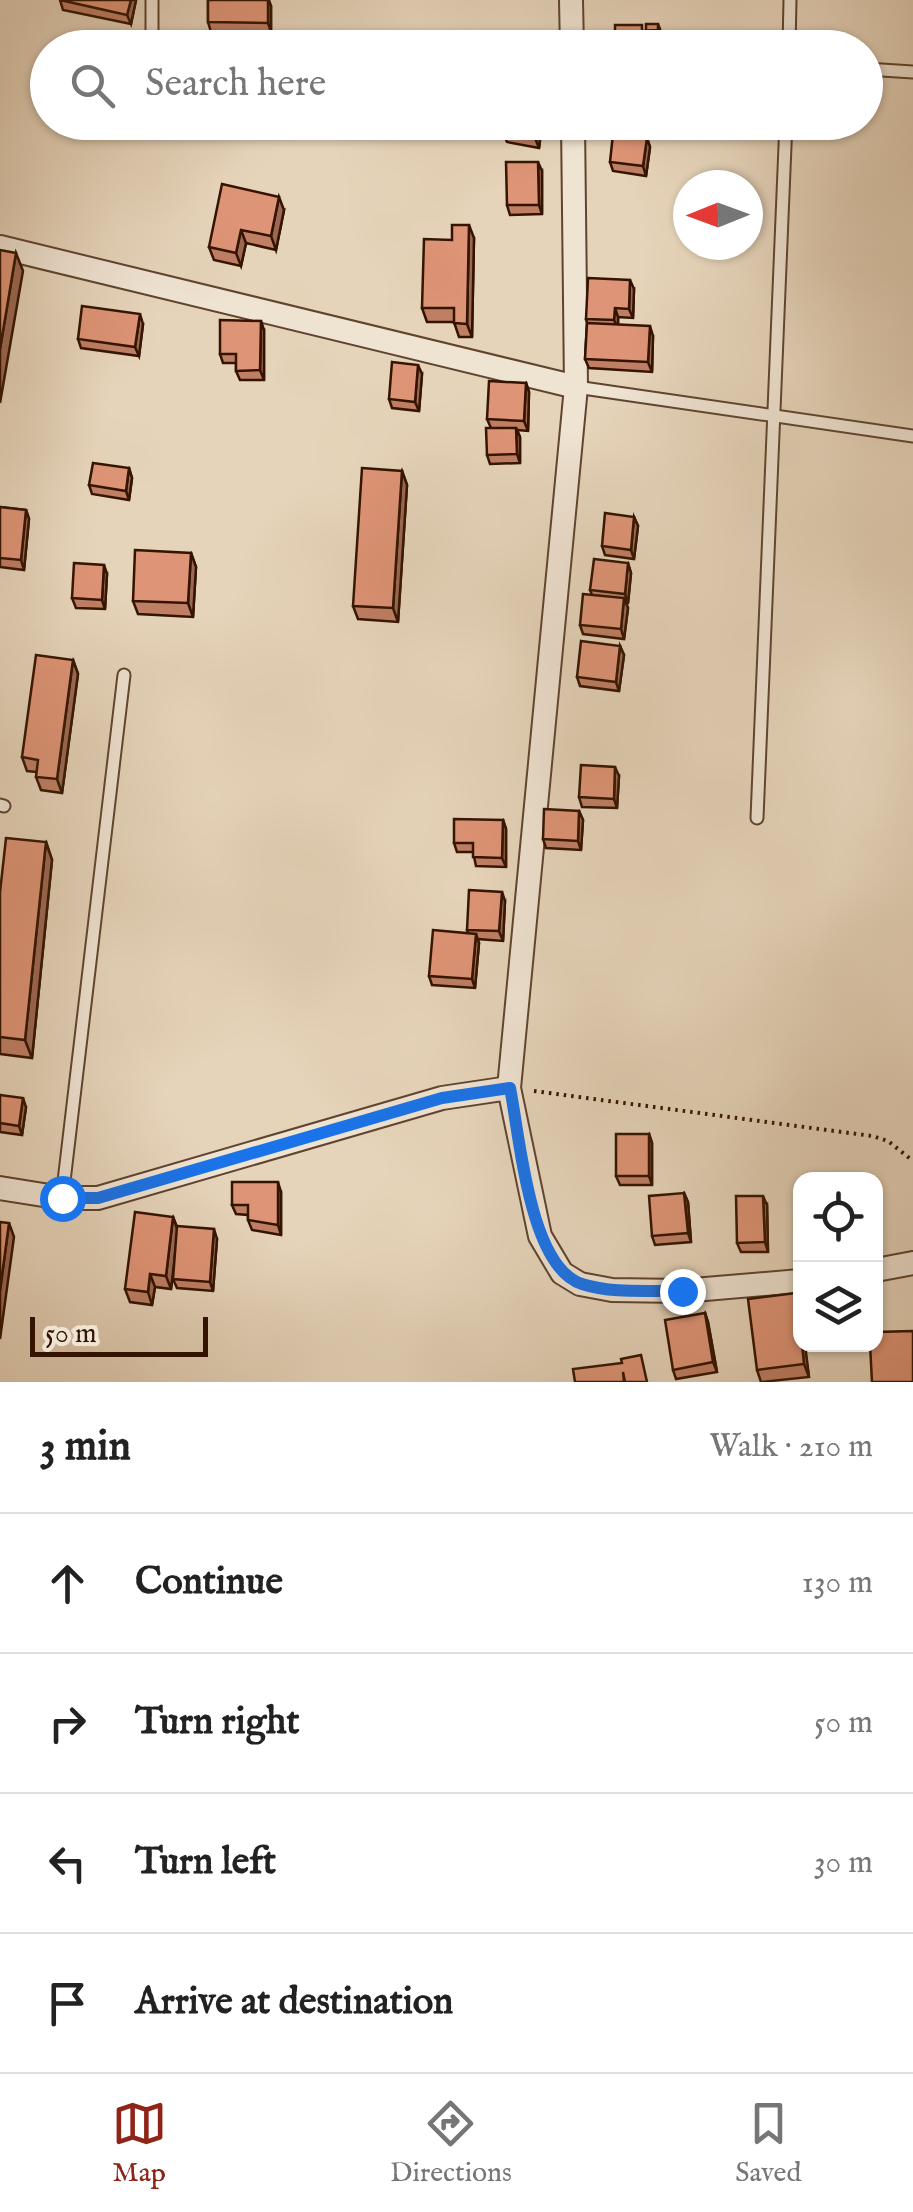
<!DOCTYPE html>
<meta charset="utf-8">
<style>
body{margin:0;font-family:"IM FELL English",serif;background:#f6f6f6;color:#222}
.controls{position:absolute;right:30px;bottom:30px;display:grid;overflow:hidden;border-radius:20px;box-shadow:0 2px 8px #0004}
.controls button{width:90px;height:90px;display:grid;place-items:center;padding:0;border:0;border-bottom:2px solid #e0e0e0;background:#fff;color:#222;font:50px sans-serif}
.compass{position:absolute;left:673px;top:170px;width:90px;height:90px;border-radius:50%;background:#fff;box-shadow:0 2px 8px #0004;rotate:269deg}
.scale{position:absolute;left:30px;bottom:25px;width:178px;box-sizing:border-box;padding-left:10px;border:5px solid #341401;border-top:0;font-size:28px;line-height:35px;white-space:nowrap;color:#341401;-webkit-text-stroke:8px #efe3d2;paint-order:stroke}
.stop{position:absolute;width:30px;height:30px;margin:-22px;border:8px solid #1a73e8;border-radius:50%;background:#fff}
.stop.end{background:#1a73e8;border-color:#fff;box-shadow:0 2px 10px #0008}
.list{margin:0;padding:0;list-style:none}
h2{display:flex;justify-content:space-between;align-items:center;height:130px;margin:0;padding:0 40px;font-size:42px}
h2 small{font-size:32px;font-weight:400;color:#767676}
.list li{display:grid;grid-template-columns:65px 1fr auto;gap:30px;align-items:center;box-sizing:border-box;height:140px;padding:0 40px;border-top:2px solid #e0e0e0}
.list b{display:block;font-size:38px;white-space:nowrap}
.list em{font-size:32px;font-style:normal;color:#767676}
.icon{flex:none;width:55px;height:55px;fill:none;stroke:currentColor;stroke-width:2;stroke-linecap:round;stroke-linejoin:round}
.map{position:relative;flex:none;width:913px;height:1382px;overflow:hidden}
.search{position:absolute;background:#fff;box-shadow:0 2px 8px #0004;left:30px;right:30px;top:30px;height:110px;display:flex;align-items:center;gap:25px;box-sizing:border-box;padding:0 35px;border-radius:55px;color:#767676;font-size:38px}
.sheet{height:690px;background:#fff}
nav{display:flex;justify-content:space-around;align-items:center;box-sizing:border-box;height:140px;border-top:2px solid #e0e0e0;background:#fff;font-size:28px;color:#767676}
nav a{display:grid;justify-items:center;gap:5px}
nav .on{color:#8f2418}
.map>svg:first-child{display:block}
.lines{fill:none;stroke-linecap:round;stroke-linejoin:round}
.service-casing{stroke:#60442f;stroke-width:15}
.minor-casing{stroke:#60442f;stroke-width:26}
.path{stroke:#341401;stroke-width:4;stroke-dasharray:2.5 5;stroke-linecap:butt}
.service{stroke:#efe3d2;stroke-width:11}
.minor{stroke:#efe3d2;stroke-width:22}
.wall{fill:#bf7f65;stroke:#341401;stroke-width:2.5}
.shaded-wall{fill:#9b6853;stroke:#341401;stroke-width:2.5}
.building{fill:#de9476;stroke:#341401;stroke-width:2.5}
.route{stroke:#1a73e8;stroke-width:12}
</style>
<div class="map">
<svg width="913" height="1382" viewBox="0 0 913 1382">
<rect width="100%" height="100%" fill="#e6d4ba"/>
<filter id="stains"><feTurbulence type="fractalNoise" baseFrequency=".002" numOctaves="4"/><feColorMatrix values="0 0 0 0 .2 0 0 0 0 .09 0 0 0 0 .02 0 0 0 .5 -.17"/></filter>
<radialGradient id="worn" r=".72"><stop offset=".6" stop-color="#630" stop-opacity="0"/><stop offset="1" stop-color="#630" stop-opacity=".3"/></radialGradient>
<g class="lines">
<defs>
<g id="service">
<polyline points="152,48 152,0"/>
<polyline points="789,48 790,0"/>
<polyline points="866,69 913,72"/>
<polyline points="576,387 913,436"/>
<polyline points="0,805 4,806"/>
<polyline points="757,818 786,122"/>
<polyline points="62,1198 124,675"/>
</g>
<g id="minor">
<polyline points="571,0 572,48"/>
<polyline points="573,122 576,387 509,1088 540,1236 562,1273 580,1284 612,1290 682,1291 800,1281"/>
<polyline points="0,247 576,387"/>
<polyline points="0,1188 62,1198 98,1198 442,1098 509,1088"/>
<polyline points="876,1270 913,1263"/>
</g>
</defs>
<use href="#service" class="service-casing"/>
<use href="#minor" class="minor-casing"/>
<polyline class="path" points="534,1091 872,1136 888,1141 913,1161"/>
<use href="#service" class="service"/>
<use href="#minor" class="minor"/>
</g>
<g class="wall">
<polygon points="60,0 136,0 131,24 63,10"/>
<polygon points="208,0 269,0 271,6 271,32 211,32 208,22"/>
<polygon points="505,122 553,122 551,134 541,132 539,148 507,142 503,133"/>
<polygon points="647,138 650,147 646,176 613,171 610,162"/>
<polygon points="542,171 542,214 510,215 507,205"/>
<polygon points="284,210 276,250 246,243 241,266 214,260 209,247"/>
<polygon points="474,238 472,337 459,337 454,322 427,322 422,308 452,240"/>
<polygon points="634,289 633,318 618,317 618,325 653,336 652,372 589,368 585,359 587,323 586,319"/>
<polygon points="143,324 139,356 81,348 78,339"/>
<polygon points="264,330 264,380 240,380 236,371 236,363 223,363 220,354"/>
<polygon points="422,374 419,411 392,408 389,399"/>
<polygon points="526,383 529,392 528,431 517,430 520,437 520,463 490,464 487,455 491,428 487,419"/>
<polygon points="129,468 132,478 129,500 92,494 89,485"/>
<polygon points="402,471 407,485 398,622 358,619 353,606"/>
<polygon points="0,507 26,510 29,519 24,570 0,567"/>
<polygon points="634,517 638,526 634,559 605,555 602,546"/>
<polygon points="191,553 196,567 193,617 138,614 133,601"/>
<polygon points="628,563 631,573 628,603 626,603 628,608 624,639 583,634 580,625 592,595 590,590"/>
<polygon points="107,574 105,609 76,608 72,598"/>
<polygon points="620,646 624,655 619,691 580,686 577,677"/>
<polygon points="73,660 78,674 62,793 41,790 36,777 37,772 27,771 22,757"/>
<polygon points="619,776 617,808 582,807 579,797"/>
<polygon points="579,811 583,820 581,850 546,848 543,839"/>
<polygon points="503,820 506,829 506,867 476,866 473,852 457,852 454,843"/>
<polygon points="46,842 52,860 32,1058 0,1054 0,892"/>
<polygon points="505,901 503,941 477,939 479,943 475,988 432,985 429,976 468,933 467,930"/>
<polygon points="0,1095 26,1107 22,1135 0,1132"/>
<polygon points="649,1134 652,1143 652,1185 620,1185 616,1176"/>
<polygon points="281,1192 281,1235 252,1230 248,1220 248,1215 236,1214 232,1205"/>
<polygon points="684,1193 688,1202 691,1242 655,1245 652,1236"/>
<polygon points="767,1205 768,1252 741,1252 737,1243"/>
<polygon points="173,1217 177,1227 217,1239 213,1291 177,1288 173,1279 175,1259 171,1289 155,1287 152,1305 130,1302 125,1289"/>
<polygon points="796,1293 809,1377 761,1382 757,1370"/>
<polygon points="705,1313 708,1322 717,1372 676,1379 673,1370"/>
</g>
<g class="shaded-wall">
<polygon points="131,0 136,0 131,24 127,15"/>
<polygon points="268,0 271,6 271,32 268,23"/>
<polygon points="658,24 660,29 661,48 658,46"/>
<polygon points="548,122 553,122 551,134 548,125"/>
<polygon points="538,123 541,132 539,148 535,138"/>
<polygon points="647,138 650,147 646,176 643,166"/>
<polygon points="538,162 542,171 542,214 539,205"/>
<polygon points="279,197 284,210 276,250 271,236"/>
<polygon points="469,225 474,238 472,337 467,324"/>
<polygon points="241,230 246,243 241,266 236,253"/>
<polygon points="16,253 23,271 0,403 0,349"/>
<polygon points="630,280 634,289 633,318 629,309"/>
<polygon points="615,308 618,317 618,329 614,320"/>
<polygon points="140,314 143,324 139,356 135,347"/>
<polygon points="261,321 264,330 264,380 260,370"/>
<polygon points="650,326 653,336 652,372 648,362"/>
<polygon points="418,365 422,374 419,411 415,402"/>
<polygon points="526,383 529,392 528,431 524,421"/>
<polygon points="516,428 520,437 520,463 517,454"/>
<polygon points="129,468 132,478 129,500 126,491"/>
<polygon points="402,471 407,485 398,622 393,608"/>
<polygon points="26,510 29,519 24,570 21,560"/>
<polygon points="634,517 638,526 634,559 631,550"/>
<polygon points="191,553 196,567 193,617 188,603"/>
<polygon points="628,563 631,573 628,603 625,594"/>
<polygon points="104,565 107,574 105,609 102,600"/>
<polygon points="624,598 628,608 624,639 621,629"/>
<polygon points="620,646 624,655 619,691 616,682"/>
<polygon points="73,660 78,674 62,793 57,779"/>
<polygon points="615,767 619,776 617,808 614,799"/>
<polygon points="579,811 583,820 581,850 578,841"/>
<polygon points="503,820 506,829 506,867 502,858"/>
<polygon points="46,842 52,860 32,1058 25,1040"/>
<polygon points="502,892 505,901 503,941 499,931"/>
<polygon points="476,934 479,943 475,988 472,979"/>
<polygon points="23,1098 26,1107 22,1135 19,1126"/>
<polygon points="649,1134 652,1143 652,1185 649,1176"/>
<polygon points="278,1182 281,1192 281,1235 278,1225"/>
<polygon points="684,1193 688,1202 691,1242 688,1233"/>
<polygon points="763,1196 767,1205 768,1252 765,1242"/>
<polygon points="173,1217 178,1231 171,1289 166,1276"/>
<polygon points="9,1223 14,1237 0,1339 0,1291"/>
<polygon points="214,1229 217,1239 213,1291 210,1282"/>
<polygon points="150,1274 155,1287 152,1305 148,1292"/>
<polygon points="796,1293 800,1306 800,1332"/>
<polygon points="705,1313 708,1322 717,1372 713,1362"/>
<polygon points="802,1344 805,1344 809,1377 804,1364"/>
</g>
<g class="building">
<polygon points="60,0 131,0 127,15"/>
<polygon points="208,0 268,0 268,23 208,22"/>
<polygon points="646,24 658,24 658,32 658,30 646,31"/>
<polygon points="615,25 642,25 642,31 658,30 658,46 615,48"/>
<polygon points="505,122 548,122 548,125 538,123 535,138 503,133"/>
<polygon points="613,134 647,138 643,166 610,162"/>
<polygon points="506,162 538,162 539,205 507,205"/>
<polygon points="222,184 279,197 271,236 241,230 236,253 209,247"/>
<polygon points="452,225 469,225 467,324 454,323 454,308 422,308 424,239 452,240"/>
<polygon points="0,250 16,253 0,349"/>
<polygon points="588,278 630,280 629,309 615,308 614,320 586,319"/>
<polygon points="82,306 140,314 135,347 78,339"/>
<polygon points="220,320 261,321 260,370 236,371 236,354 220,354"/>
<polygon points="587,323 650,326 648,362 585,359"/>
<polygon points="392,362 418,365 415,402 389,399"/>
<polygon points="489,381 526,383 524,421 487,419"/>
<polygon points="486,428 516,428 517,454 487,455"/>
<polygon points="93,463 129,468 126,491 89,485"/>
<polygon points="362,468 402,471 393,608 353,606"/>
<polygon points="0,507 26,510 21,560 0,558"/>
<polygon points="605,513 634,517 631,550 602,546"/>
<polygon points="135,550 191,553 188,603 133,601"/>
<polygon points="594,559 628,563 625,594 590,590"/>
<polygon points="74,563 104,565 102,600 72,598"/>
<polygon points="583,594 624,598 621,629 580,625"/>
<polygon points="581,641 620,646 616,682 577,677"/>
<polygon points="36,655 73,660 57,779 36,777 38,760 22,757"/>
<polygon points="581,765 615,767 614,799 579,797"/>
<polygon points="544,809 579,811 578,841 543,839"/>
<polygon points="454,819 503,820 502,858 473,857 473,843 454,843"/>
<polygon points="6,838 46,842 25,1040 0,1037 0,892"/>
<polygon points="469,890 502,892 499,931 467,930"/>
<polygon points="433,930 476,934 472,979 429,976"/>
<polygon points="0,1095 23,1098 19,1126 0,1123"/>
<rect x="616" y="1134" width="33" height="42"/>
<polygon points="232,1182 278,1182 278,1225 248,1220 248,1205 232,1205"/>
<polygon points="684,1193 688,1233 652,1236 649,1196"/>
<polygon points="736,1196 763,1196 765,1242 737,1243"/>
<polygon points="135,1212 173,1217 166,1276 150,1274 148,1292 125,1289"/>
<polygon points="0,1222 9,1223 0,1291"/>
<polygon points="177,1226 214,1229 210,1282 173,1279"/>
<polygon points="796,1293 800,1344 802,1344 804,1364 757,1370 748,1299"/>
<polygon points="705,1313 713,1362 673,1370 665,1320"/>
<polygon points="913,1331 913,1382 872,1382 870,1344 876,1344 876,1332"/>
<polygon points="641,1355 647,1382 625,1382 623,1372 624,1382 575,1382 573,1369 622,1363 621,1359"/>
</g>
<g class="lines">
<path class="route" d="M62,1198H98L442,1098L510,1088C520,1137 529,1267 582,1284C613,1294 650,1290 682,1291"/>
</g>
<rect width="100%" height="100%" filter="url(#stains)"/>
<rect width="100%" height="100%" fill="url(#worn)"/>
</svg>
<div class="controls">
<button><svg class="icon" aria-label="locate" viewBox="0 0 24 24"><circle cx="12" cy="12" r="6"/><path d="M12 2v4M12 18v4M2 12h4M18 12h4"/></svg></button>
<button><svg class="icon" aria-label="layers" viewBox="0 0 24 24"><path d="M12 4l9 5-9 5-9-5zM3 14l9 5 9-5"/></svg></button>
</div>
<svg class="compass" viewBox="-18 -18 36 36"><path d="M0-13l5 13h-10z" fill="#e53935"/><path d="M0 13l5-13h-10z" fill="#767676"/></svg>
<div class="scale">50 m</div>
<div class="stop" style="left:62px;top:1198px"></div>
<div class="stop end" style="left:682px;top:1291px"></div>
<div class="search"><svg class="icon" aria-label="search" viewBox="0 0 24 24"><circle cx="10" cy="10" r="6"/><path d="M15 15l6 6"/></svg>Search here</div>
</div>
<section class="sheet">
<h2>3 min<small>Walk · 210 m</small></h2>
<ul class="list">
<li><svg class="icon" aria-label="ahead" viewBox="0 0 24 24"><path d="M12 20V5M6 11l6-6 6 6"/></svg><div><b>Continue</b></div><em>130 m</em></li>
<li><svg class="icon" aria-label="right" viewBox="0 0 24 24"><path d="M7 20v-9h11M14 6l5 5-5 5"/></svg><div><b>Turn right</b></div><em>50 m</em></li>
<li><svg class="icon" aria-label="left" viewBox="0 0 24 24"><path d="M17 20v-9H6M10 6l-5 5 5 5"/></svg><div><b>Turn left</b></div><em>30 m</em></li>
<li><svg class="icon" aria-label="arrive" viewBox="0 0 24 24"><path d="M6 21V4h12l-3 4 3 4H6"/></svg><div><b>Arrive at destination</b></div></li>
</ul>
</section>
<nav>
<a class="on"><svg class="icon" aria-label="map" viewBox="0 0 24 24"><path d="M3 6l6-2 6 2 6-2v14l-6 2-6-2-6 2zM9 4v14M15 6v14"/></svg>Map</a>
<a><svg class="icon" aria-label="directions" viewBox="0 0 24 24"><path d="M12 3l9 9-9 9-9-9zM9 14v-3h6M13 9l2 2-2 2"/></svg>Directions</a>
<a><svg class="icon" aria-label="saved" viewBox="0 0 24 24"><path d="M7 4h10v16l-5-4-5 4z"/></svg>Saved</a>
</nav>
